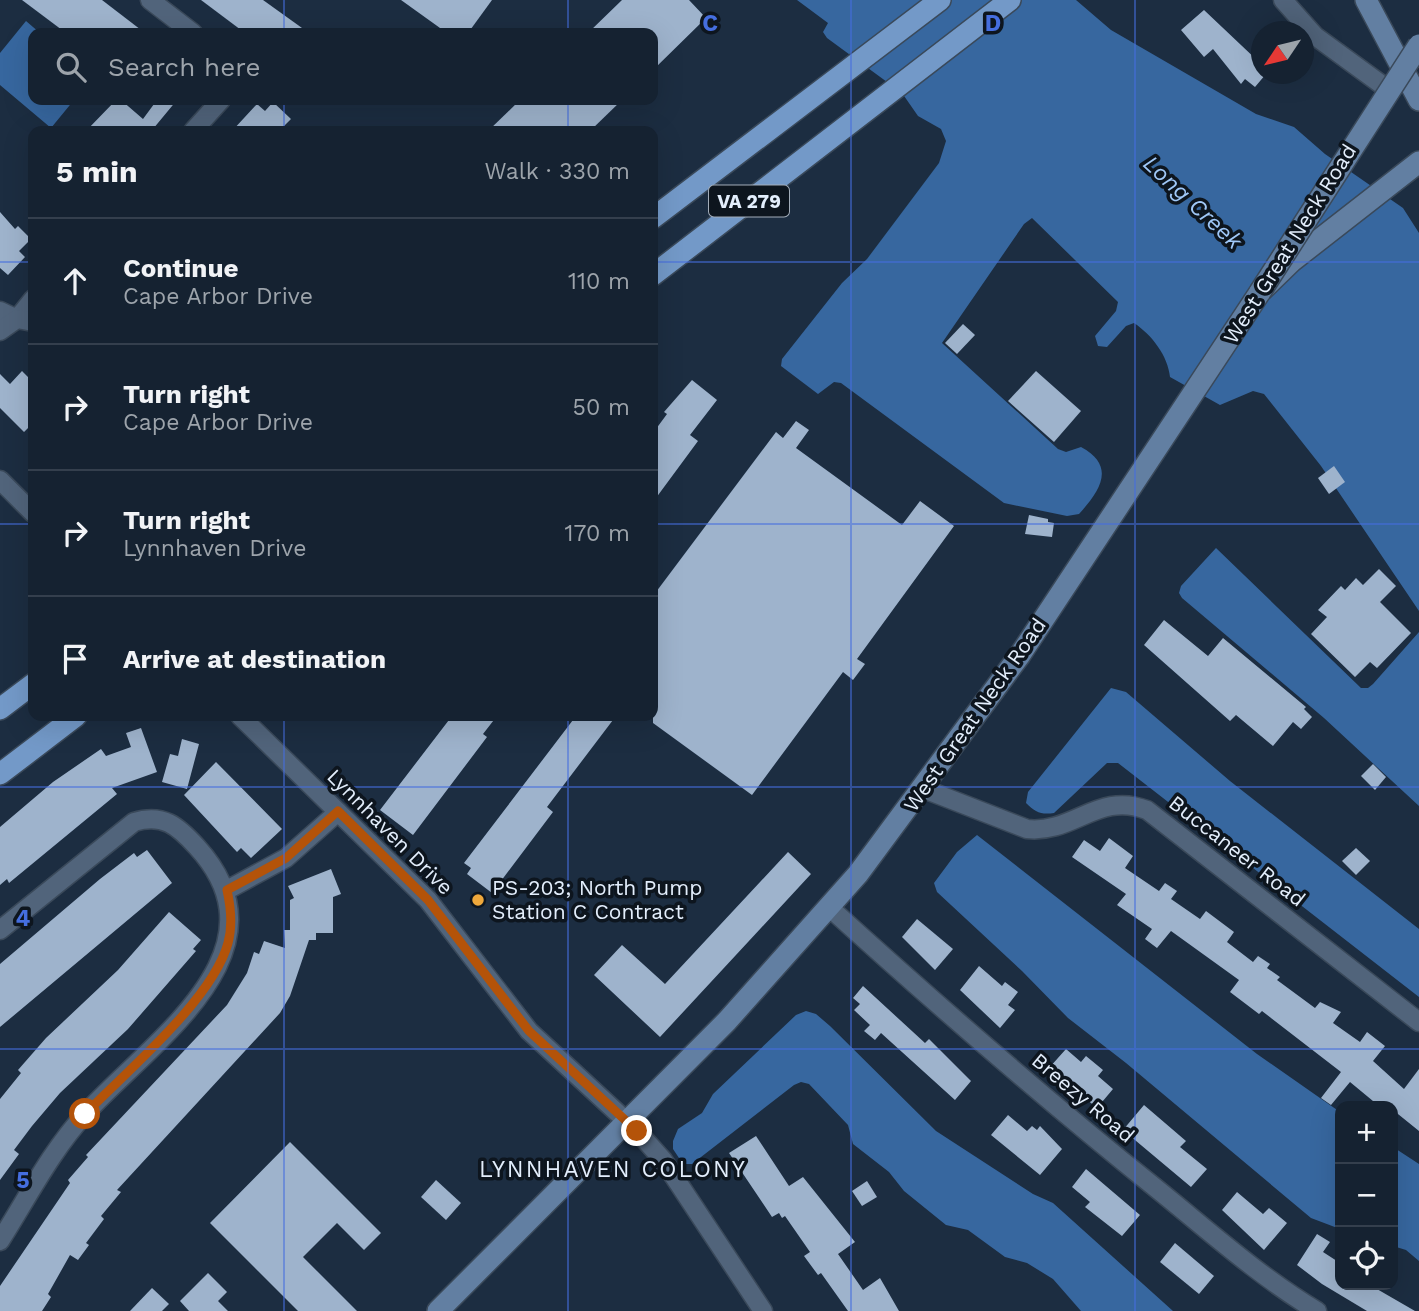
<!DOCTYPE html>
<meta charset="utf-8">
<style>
body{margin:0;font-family:"Work Sans",sans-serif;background:#1e2a39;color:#f1f3f6}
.controls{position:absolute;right:21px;bottom:21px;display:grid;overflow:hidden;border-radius:14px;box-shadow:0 7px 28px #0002}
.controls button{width:63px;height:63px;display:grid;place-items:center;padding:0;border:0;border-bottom:2px solid #343f4d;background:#152231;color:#f1f3f6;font:35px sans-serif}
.compass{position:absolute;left:1251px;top:21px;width:63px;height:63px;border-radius:50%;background:#152231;box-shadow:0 7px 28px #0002;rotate:235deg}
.stop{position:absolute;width:21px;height:21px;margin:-16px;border:5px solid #b45309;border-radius:50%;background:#fff}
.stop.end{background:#b45309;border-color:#fff;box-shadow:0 2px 7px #0008}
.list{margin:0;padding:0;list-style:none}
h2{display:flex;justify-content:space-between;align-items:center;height:91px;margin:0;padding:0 28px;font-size:30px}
h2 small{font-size:23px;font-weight:400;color:#9da4ab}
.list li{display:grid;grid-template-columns:46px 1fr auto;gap:21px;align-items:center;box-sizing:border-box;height:126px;padding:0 28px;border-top:2px solid #343f4d}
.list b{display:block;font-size:26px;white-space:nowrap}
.list p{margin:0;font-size:23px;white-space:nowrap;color:#9da4ab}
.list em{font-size:23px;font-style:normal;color:#9da4ab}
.icon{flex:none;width:38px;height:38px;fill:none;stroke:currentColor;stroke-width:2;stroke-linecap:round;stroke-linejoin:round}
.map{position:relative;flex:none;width:1419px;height:1311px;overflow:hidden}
.search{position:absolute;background:#152231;box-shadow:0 7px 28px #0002;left:28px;top:28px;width:630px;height:77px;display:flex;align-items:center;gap:18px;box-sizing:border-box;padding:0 24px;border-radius:14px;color:#9da4ab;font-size:26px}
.panel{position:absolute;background:#152231;box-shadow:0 7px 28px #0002;left:28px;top:126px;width:630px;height:595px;border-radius:14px}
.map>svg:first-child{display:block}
.water{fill:#37679f}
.building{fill:#9eb3cc}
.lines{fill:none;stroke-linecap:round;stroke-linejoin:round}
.street-casing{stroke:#3a495a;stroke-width:21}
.secondary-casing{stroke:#3a495a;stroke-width:24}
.primary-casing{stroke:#3a495a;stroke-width:24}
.street{stroke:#51647b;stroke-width:18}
.secondary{stroke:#627fa2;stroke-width:21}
.primary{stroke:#7399c8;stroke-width:21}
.secondary-bridge-casing{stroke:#3a495a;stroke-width:24;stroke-linecap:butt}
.secondary-bridge{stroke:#627fa2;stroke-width:21}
.route{stroke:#b45309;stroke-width:9}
.grid{fill:none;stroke:#456edf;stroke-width:2;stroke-opacity:0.55}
.poi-dot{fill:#eea83c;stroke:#0d151e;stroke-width:2.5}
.labels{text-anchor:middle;stroke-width:7;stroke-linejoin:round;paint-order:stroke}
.shield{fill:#0d151e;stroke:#a3adb9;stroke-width:2}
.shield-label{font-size:19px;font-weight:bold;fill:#e3eefc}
.street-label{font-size:21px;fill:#e3eefc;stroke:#0d151e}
.poi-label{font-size:21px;fill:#e3eefc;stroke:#0d151e;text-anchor:start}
.water-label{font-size:23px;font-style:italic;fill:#a0c8f8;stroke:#0d151e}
.neighbourhood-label{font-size:23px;letter-spacing:2px;fill:#e3eefc;stroke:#0d151e}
.grid-label{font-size:23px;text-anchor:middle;font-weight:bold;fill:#456edf;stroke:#0d151e;stroke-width:7;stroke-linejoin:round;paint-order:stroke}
</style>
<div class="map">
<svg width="1419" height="1311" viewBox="0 0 1419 1311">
<rect width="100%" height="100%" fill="#1c2d41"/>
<g class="water">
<path d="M797,0H1076L1111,30L1256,114L1294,127L1325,154L1403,208L1419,233V611L1321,466L1264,394L1253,391L1220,405L1170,377C1168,356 1152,335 1134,323L1126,326L1107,347L1098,346L1095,336L1116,311L1118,302L1032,218L1024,224L942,343L1058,449L1066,452L1081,447C1116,466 1101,490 1079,514L1067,516L1004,503L841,383L834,382L818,394L781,366L782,359L842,283L867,259L939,163L946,141L941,129L918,116L902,93L827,38L823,32L828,23Z"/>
<polygon points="26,21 40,33 33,33 33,100 74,100 51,128 0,85 0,53"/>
<polygon points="1216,548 1361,688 1368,688 1373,684 1419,632 1419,806 1324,718 1182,598 1179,593 1181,586"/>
<path d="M1111,688L1126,692L1230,781L1419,929V997L1118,763H1107L1054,813C1041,815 1035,812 1026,803L1028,792Z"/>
<polygon points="977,835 1257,1054 1340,1112 1340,1229 1311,1218 1126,1063 1068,1018 1022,971 937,892 934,883 957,852"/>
<polygon points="806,1011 816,1014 830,1026 936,1131 1033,1194 1053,1203 1173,1311 1081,1311 1053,1279 1027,1263 1005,1257 968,1230 946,1225 904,1191 889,1172 853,1144 848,1125 809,1084 801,1082 794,1085 692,1164 683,1164 673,1149 673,1141 678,1129 702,1113 713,1094 796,1015"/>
<polygon points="1393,1147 1419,1164 1419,1261 1406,1250 1393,1246"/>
</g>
<g class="building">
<polygon points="22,0 102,0 145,33 66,33"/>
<polygon points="201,0 263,0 309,33 245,33"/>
<polygon points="401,0 492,0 468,33 447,33"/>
<polygon points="622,0 689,0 706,18 653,70 653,33 588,33"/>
<polygon points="1204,10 1260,63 1256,66 1266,74 1255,87 1245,79 1241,84 1213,49 1204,57 1181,30"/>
<polygon points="116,100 121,100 143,119 157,100 177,100 153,129 155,131 86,131"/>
<polygon points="520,100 622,100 590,131 488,131"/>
<polygon points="273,102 291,119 279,131 232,131 257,104 265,111"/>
<polygon points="0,212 15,229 18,226 31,239 19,251 25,257 8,275 0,268"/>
<polygon points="963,324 975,335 957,354 945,343"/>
<polygon points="22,371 33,382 33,423 24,432 0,408 0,374 10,384"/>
<polygon points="1036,371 1081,411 1054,442 1008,401"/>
<polygon points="692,380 717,400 690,435 698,441 653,502 653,433 667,414 664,412"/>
<polygon points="796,421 809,430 796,448 902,525 920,501 954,526 857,659 865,664 853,680 843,672 752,795 653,723 653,596 776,432 783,438"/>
<polygon points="1334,466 1345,482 1329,494 1318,478"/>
<polygon points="1029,515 1048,519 1048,522 1054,523 1052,537 1025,534"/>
<polygon points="1379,569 1396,586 1380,602 1411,633 1377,668 1370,662 1355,677 1311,634 1327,617 1318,610 1341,586 1345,590 1356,578 1363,585"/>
<polygon points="1164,620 1208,656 1223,638 1306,707 1304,709 1312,717 1301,729 1293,722 1273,746 1236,715 1230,721 1144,645"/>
<polygon points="452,716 497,716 483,734 487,737 413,835 380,810"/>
<polygon points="576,716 616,716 547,807 553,812 492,893 467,874 471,868 464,863"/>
<polygon points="141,728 157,772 112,788 117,794 9,883 7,879 0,885 0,827 53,782 101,749 106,756 131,747 126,733"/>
<polygon points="182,739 199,744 187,789 162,782 170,754 178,756"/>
<polygon points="216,762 282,829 251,858 241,848 237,852 184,795"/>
<polygon points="1373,764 1386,777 1375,790 1361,776"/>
<polygon points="1109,838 1133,856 1125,868 1159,891 1165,883 1177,891 1171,899 1200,919 1206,911 1234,932 1227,942 1253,962 1258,956 1270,964 1267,968 1280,977 1277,980 1315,1008 1320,1002 1341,1012 1333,1023 1360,1042 1367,1032 1385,1046 1373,1061 1404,1089 1419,1069 1419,1131 1393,1110 1393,1106 1379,1106 1350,1082 1331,1105 1321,1098 1341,1072 1262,1011 1259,1014 1230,992 1239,980 1171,931 1157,948 1145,939 1152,929 1117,905 1126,894 1072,857 1084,840 1100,851"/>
<polygon points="1356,848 1370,861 1356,875 1342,861"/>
<polygon points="147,850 172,883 0,1027 0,964 100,879 134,853 137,857"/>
<polygon points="788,852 811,874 660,1037 594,975 622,945 665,984"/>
<polygon points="331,869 341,894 333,897 333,933 316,933 316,940 309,940 290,996 280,1013 117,1190 121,1192 101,1216 104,1219 86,1243 89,1245 78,1260 70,1255 48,1294 51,1297 42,1311 0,1311 0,1286 70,1183 68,1180 88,1157 86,1155 227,1005 247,973 254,952 259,954 264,941 285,948 284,930 290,930 290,900 294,898 288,886"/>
<polygon points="169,912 201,940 193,949 196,951 128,1029 60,1093 32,1126 14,1150 19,1154 0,1180 0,1099 21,1073 18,1070 46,1038 118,970"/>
<polygon points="917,919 953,949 935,970 902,937"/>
<polygon points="979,966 1002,986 1005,982 1018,992 1008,1005 1015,1010 1000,1028 960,990"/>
<polygon points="863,986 925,1043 929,1039 971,1081 955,1100 881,1033 875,1040 864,1031 870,1025 854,1010 860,1004 853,998"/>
<polygon points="1066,1049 1081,1062 1086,1056 1103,1070 1098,1076 1113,1089 1097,1108 1049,1068"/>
<polygon points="1144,1105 1186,1141 1180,1147 1207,1169 1191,1187 1123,1130"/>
<polygon points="1008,1115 1027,1131 1032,1126 1037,1130 1040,1126 1062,1149 1040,1175 991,1135"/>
<polygon points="756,1136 789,1186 803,1177 855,1242 838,1254 863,1290 880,1278 899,1311 848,1311 821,1273 818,1275 804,1256 810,1252 785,1216 782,1218 779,1213 772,1217 729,1153"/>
<polygon points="290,1142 381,1233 364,1250 337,1223 303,1257 357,1311 298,1311 210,1223"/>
<polygon points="1086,1169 1140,1215 1122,1236 1085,1207 1090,1202 1072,1187"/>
<polygon points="436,1180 461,1203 446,1220 421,1197"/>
<polygon points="867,1181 877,1197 862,1206 852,1191"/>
<polygon points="1237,1192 1263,1214 1269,1208 1287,1223 1264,1250 1222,1210"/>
<polygon points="1317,1234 1330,1242 1323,1252 1340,1263 1340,1285 1370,1285 1415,1311 1367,1311 1322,1284 1297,1265"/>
<polygon points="1175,1243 1214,1276 1199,1294 1160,1262"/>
<polygon points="208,1273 227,1292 218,1301 228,1311 189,1311 180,1301"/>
<polygon points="152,1288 169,1304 162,1311 130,1311"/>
</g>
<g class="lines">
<defs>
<g id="street">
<polyline points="150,0 193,33"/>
<polyline points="1283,0 1315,36 1389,90"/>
<polyline points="193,131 221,100"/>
<polyline points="0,311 17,319 33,299"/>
<polyline points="0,331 17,319 33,322"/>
<polyline points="0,480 33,513"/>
<polyline points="240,716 428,900 529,1031 637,1131 663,1160 763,1311"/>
<path d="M924,789L1027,829C1074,834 1098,791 1147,810L1419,1022"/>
<polyline points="227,890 286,858 338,812"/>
<path d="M830,908C937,1005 1045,1099 1157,1189C1209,1231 1260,1277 1317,1311"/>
<path d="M0,930L134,822C163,813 178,826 197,847C292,951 153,1040 86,1113C51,1151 28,1197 0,1241"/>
</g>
<g id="secondary">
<polyline points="1366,0 1419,100"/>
<polyline points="438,1311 727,1021 858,874 1020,655 1260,292 1292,261 1419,162"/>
</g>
<g id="primary">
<polyline points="653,218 940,0"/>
<polyline points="653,275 1010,0"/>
<polyline points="0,709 33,684"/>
<polyline points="0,774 76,716"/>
</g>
</defs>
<use href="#street" class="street-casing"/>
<use href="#secondary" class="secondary-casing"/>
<use href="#primary" class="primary-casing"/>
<use href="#street" class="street"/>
<use href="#secondary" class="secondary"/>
<use href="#primary" class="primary"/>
<defs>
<polyline id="secondary-bridge" points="1260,292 1419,45"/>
</defs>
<use href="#secondary-bridge" class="secondary-bridge-casing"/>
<use href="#secondary-bridge" class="secondary-bridge"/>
</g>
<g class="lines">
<path class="route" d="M85,1114C126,1072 213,999 228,943C233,925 231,908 227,890L286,858L338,811L428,900L529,1031L637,1131"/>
</g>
<path class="grid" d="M284,0V33M568,0V33M851,0V1311M1135,0V1311M284,100V131M568,100V131M0,262H33M653,262H1419M0,524H33M653,524H1419M284,716V1311M568,716V1311M0,787H1419M0,1049H1419"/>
<circle class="poi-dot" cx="478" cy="900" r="7"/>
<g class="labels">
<rect class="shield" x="709" y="185.5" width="80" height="31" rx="5"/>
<g class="shield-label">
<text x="749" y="208">VA 279</text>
</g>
<g class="street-label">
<text transform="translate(1290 244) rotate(-58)" y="7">West Great Neck Road</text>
<text transform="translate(975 715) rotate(-55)" y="7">West Great Neck Road</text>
<text transform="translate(390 832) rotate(45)" y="7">Lynnhaven Drive</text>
<text transform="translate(1237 851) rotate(38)" y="7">Buccaneer Road</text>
<text transform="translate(1083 1098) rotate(40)" y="7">Breezy Road</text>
</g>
<g class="poi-label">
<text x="492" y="895">PS-203; North Pump<tspan x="492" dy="24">Station C Contract</tspan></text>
</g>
<g class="water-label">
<text transform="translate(1193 202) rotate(43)" y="8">Long Creek</text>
</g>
<g class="neighbourhood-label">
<text x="613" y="1177">LYNNHAVEN COLONY</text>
</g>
</g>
<g class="grid-label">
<text x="710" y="31">C</text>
<text x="993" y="31">D</text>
<text x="23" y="926">4</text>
<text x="23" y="1188">5</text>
</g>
</svg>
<div class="controls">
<button>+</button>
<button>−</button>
<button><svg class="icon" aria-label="locate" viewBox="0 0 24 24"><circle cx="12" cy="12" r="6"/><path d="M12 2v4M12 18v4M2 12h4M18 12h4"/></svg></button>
</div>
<svg class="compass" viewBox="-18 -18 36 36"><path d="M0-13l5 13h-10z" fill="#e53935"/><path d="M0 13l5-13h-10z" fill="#9da4ab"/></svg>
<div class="stop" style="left:85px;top:1114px"></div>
<div class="stop end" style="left:637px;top:1131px"></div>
<div class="search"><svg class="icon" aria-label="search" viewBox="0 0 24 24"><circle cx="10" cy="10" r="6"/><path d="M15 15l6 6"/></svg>Search here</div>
<section class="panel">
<h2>5 min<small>Walk · 330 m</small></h2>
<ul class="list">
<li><svg class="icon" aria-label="ahead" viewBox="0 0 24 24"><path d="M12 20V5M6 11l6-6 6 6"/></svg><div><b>Continue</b><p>Cape Arbor Drive</p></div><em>110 m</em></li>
<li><svg class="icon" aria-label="right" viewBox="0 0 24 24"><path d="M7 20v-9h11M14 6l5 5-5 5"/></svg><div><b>Turn right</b><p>Cape Arbor Drive</p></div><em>50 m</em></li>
<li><svg class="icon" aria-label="right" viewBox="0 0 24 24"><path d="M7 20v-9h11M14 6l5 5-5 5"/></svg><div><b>Turn right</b><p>Lynnhaven Drive</p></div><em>170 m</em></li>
<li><svg class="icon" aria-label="arrive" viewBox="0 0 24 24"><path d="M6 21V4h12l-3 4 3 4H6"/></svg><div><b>Arrive at destination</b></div></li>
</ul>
</section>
</div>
